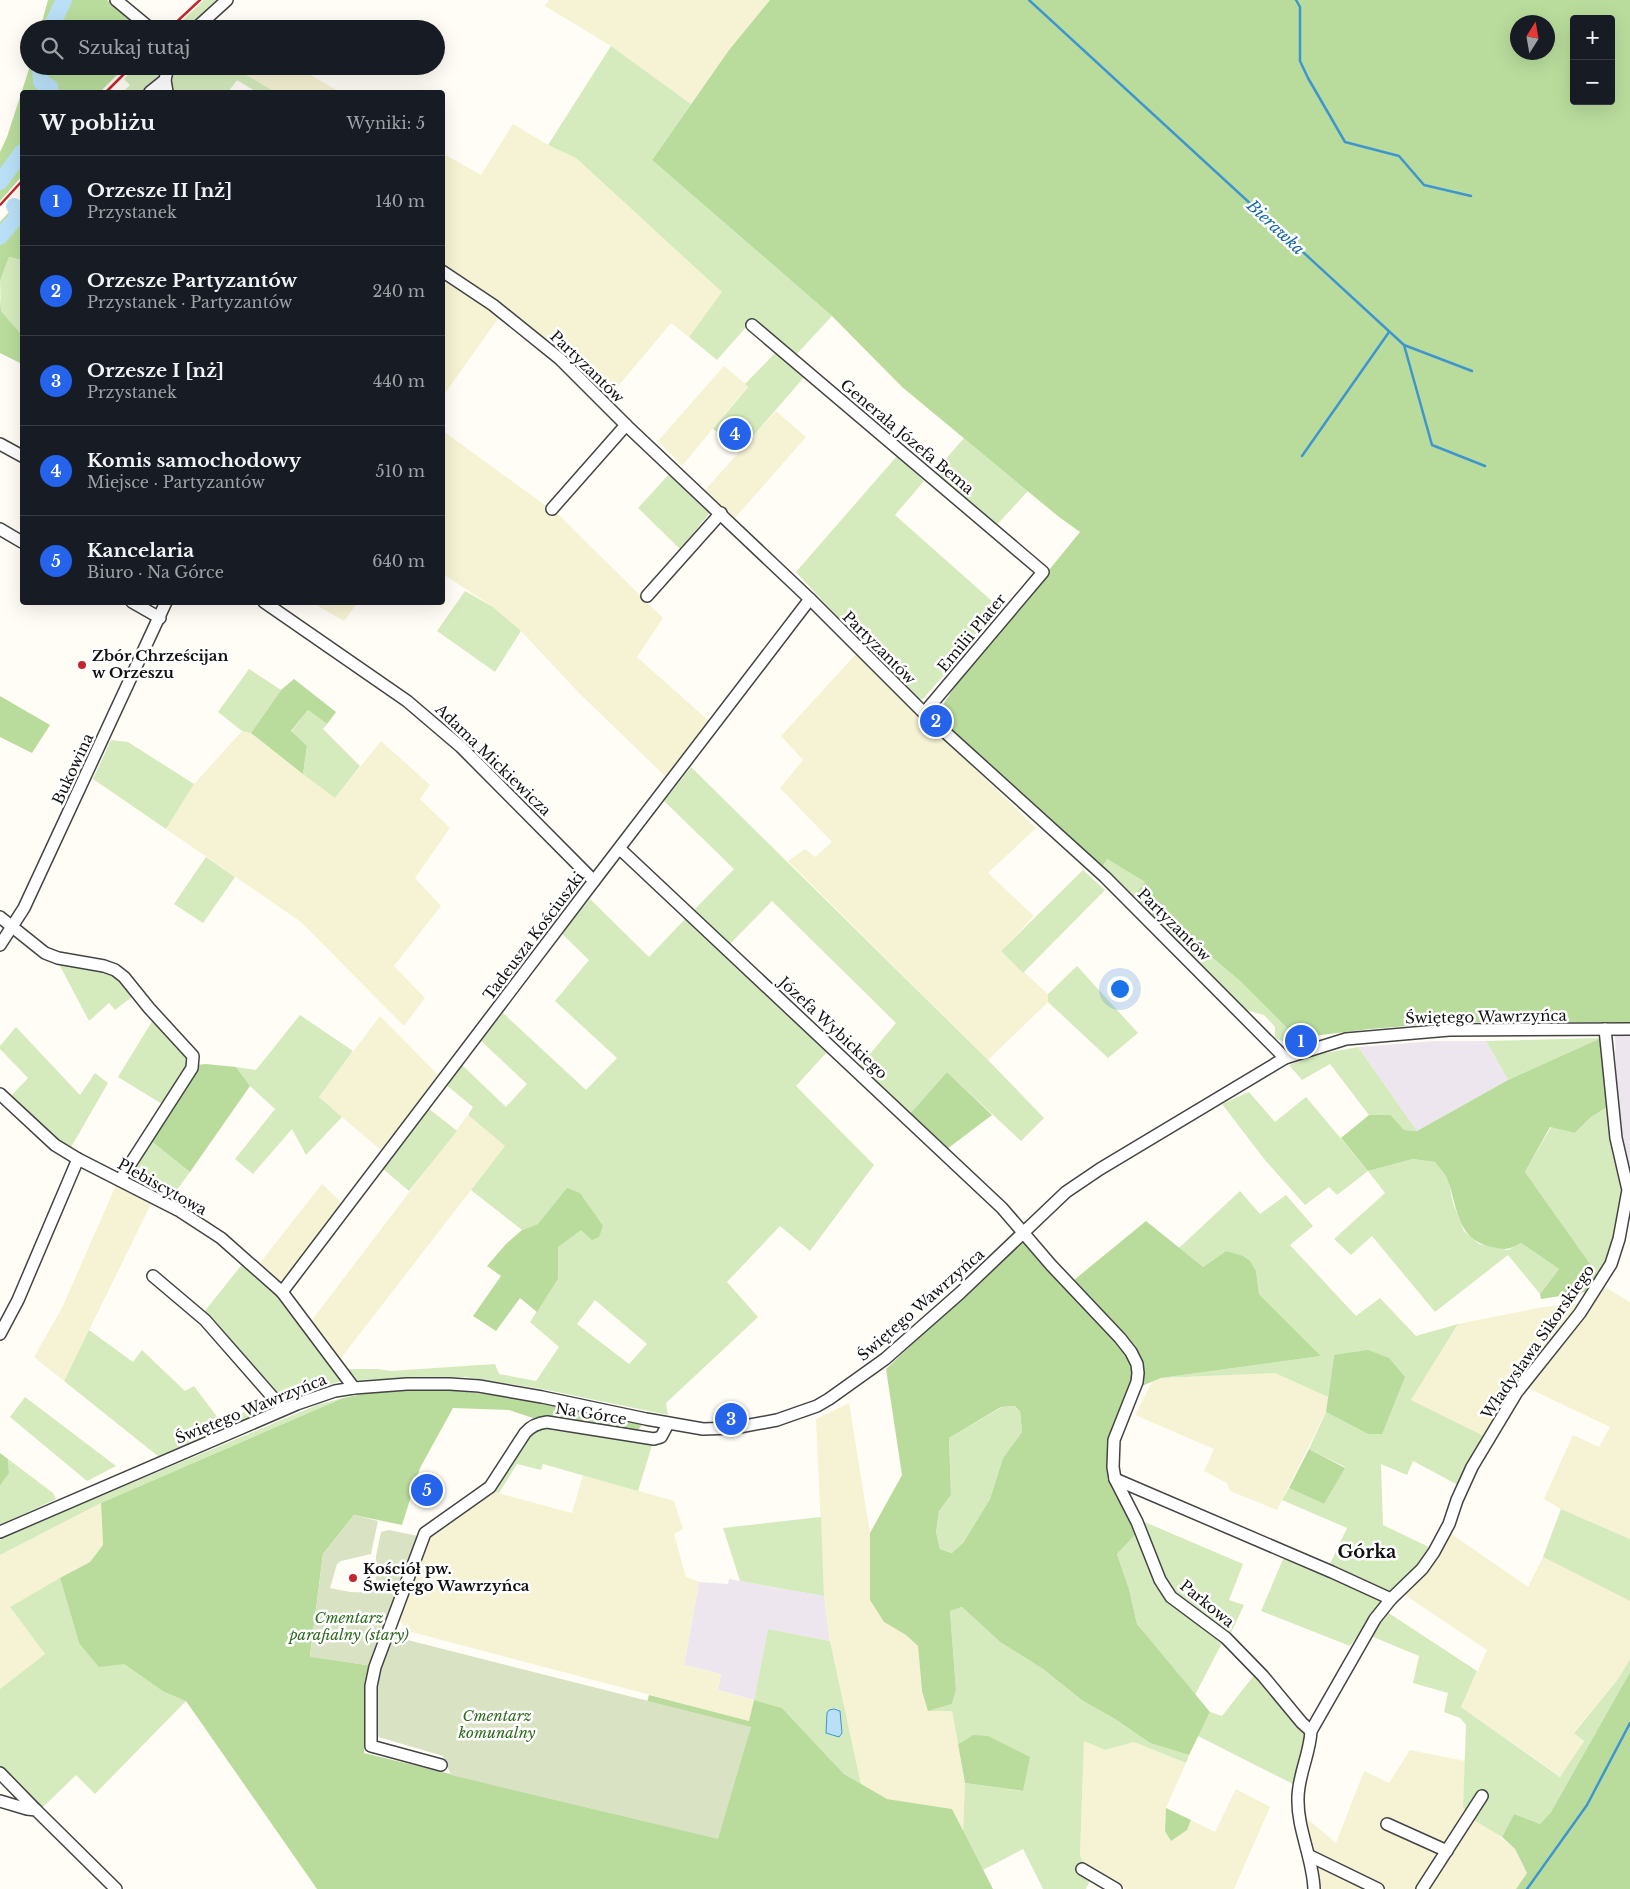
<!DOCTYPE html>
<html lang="pl">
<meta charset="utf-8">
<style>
body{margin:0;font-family:"Libre Baskerville",serif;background:#242831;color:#f1f3f6}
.controls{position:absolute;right:15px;top:15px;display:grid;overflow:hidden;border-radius:5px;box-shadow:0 5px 20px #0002}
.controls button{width:45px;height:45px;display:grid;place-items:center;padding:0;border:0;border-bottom:1px solid #363941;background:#171b24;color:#f1f3f6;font:25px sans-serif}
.compass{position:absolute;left:1510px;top:15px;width:45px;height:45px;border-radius:50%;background:#171b24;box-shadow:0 5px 20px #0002;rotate:11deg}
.you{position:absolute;left:1119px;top:988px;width:18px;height:18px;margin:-12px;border:4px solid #fff;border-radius:50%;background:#1a73e8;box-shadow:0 0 0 8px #1a73e833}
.badge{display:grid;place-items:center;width:32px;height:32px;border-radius:50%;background:#2563eb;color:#fff;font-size:16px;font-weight:700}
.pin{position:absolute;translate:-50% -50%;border:2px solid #fff;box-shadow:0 1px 5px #0006}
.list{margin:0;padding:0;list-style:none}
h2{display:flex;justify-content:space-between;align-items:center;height:65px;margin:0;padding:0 20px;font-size:21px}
h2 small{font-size:16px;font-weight:400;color:#9ea1a6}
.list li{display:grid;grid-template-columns:32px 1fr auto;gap:15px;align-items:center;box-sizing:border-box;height:90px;padding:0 20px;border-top:1px solid #363941}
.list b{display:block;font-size:19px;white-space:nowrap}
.list p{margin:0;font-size:16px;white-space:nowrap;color:#9ea1a6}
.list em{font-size:16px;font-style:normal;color:#9ea1a6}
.icon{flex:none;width:28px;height:28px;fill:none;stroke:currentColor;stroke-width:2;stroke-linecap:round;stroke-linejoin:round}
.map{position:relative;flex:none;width:1630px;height:1889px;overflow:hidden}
.search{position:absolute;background:#171b24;box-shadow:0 5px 20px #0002;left:20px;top:20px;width:425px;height:55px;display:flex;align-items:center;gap:12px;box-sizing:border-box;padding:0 18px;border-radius:28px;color:#9ea1a6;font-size:19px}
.panel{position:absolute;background:#171b24;box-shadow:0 5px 20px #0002;left:20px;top:90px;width:425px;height:515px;border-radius:5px}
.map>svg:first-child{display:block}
.industrial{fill:#eee6ef}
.farmland{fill:#f6f3d4}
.green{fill:#d5ebbd;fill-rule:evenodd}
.forest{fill:#b9dc9c;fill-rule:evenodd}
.cemetery{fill:#d9e3c4}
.water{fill:#b9e0f7;stroke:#3f96cf}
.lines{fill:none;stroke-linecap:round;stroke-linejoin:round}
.stream{stroke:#3f96cf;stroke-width:2.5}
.river{stroke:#b9e0f7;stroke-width:16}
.minor-casing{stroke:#444;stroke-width:14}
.minor{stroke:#fff;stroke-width:11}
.rail{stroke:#c4262e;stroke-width:2.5}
.poi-dot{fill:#c4262e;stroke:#fff;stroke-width:2}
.labels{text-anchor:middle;stroke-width:5;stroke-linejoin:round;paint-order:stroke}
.street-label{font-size:15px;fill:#111;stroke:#fff}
.poi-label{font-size:15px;font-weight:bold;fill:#111;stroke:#fff;text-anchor:start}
.park-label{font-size:15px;font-style:italic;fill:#2f6b1f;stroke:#fff}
.water-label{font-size:16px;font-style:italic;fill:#1768a6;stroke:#fff}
.quarter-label{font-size:18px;font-weight:bold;fill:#111;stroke:#fff}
</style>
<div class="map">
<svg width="1630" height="1889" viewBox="0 0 1630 1889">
<rect width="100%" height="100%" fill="#fffdf5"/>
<g class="industrial">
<polygon points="1615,1035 1630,1035 1630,1167 1620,1136 1616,1082"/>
<polygon points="1435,1041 1486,1041 1508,1080 1417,1131 1358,1047"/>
<polygon points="729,1579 824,1596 830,1641 768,1629 754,1700 718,1690 721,1674 684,1665 699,1582 728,1584"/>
</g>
<g class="farmland">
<polygon points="549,0 770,0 729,50 691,104 611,46 545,6"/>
<polygon points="231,66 295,66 340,92 275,92"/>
<polygon points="513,124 548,145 576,158 723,292 689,337 671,323 610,396 562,354 503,306 443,266 442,153 481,175"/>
<polygon points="443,279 500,316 443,396"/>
<polygon points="724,366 748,386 682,466 658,441"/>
<polygon points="776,411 806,437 735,518 705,490"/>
<polygon points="443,431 560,516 663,618 637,657 709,721 667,778 579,693 521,631 493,607 443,574"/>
<polygon points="313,603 357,602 357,603 344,621"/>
<polygon points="856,654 1036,828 988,873 1034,916 1001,951 1048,994 1048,1002 988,1060 788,861 805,849 815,857 832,842 780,788 803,760 781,736"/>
<polygon points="242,731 251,733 335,798 381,741 430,785 420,799 450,828 415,878 441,906 394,966 425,998 404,1026 301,922 166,829 194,784"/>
<polygon points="380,1016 441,1078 384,1153 319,1097"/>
<polygon points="468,1115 505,1146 341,1358 312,1320"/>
<polygon points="322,1184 343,1204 286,1281 278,1280 260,1263"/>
<polygon points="116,1185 151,1204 64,1381 34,1357 63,1306"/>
<polygon points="1605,1287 1630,1302 1630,1539 1561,1509 1544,1499 1573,1435 1599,1447 1610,1427 1526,1387"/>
<polygon points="1582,1303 1486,1437 1411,1400 1458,1324 1543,1307"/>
<polygon points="1275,1373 1328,1397 1326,1412 1277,1510 1230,1491 1227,1483 1204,1471 1214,1449 1135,1415 1152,1382 1161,1378"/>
<polygon points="849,1403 870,1533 870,1600 884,1622 906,1635 918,1646 922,1691 952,1711 965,1783 963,1832 952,1809 887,1799 861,1784 830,1641 824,1596 816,1419"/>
<polygon points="583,1475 674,1501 683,1529 674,1534 686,1577 699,1582 684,1665 721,1674 718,1690 754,1700 749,1721 408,1631 400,1621 425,1545 431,1534 490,1491 572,1513"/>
<polygon points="101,1503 103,1545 90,1562 10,1607 45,1654 0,1689 0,1555"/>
<polygon points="1450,1533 1528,1587 1543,1557 1630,1601 1630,1659 1618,1679 1574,1732 1584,1740 1561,1777 1461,1707 1487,1650 1405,1595 1437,1556"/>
<polygon points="1084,1741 1105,1750 1134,1742 1186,1763 1166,1808 1165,1831 1187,1830 1191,1820 1215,1832 1236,1789 1270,1807 1234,1889 1126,1889 1086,1867 1080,1855"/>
<polygon points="1410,1750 1465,1761 1463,1807 1515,1849 1527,1873 1516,1889 1317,1889 1303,1815 1336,1843 1364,1771 1389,1783"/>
</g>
<g class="green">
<polygon points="204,0 222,0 189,29 173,29"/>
<polygon points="611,46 691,104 652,160 832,316 794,357 748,325 717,360 689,337 722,292 576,158 548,145"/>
<polygon points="136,66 163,66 160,75 143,92 123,92 130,85 124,79"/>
<polygon points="173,66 231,66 275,92 257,92 237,80 228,92 173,92 170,81"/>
<polygon points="9,257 22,260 22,335 1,311 0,281"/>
<polygon points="777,351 805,376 742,449 713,429 748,387 745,384"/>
<polygon points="964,438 1028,491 994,528 932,475"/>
<polygon points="897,456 924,481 895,515 1001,609 923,699 914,699 796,572"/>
<polygon points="672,471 712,510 680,549 638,508"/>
<polygon points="465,591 493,607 521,631 495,672 437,631"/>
<polygon points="249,669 281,690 251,733 242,731 218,712"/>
<polygon points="308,710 327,724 323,729 360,766 335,798 303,774 307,747 291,732"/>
<polygon points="111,740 128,742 194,784 166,829 93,779"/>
<polygon points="691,767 988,1060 1044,1118 1021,1141 947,1072 909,1115 858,1068 896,1023 772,901 728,946 693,911 734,869 664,801"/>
<polygon points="206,857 235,877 203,923 174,904"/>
<polygon points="1107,859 1145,882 1134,897 1181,945 1195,943 1239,980 1297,1038 1289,1044 1275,1038 1275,1027 1264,1015 1246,1010 1196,964 1101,869"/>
<polygon points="1083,870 1105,890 1023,973 1001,951"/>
<path d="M590,899L649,957L686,918L827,1052L796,1086L874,1165L810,1251L780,1226L727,1282L758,1317L666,1403L668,1415L542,1389L465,1377L357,1380L348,1369H378L391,1371L495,1364L499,1374L536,1381L559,1347L530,1322L558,1279V1247L581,1229L603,1225L538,1224L522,1230L471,1190L505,1146L468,1115L473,1107L445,1084L460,1063L506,1107L527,1084L480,1040L503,1013L586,1090L617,1058L555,1001L589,960L561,933ZM595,1300L647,1344L629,1364L577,1324Z"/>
<polygon points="59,964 101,969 115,974 134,995 115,1010 109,1003 89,1021"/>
<polygon points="1077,966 1138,1033 1108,1058 1048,1002 1048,994"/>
<polygon points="300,1015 353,1051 319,1097 342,1117 306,1155 292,1129 253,1174 235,1159 275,1109 250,1086 236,1067 256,1070"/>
<polygon points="154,1018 189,1059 186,1066 162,1104 118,1077"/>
<polygon points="16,1027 80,1095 95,1073 108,1083 70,1149 53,1139 9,1098 28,1078 0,1049 0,1046"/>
<polygon points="1601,1038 1508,1080 1486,1041"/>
<polygon points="1358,1047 1417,1131 1404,1130 1391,1115 1369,1115 1330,1064 1302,1080 1289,1065 1320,1054"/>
<polygon points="1249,1092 1275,1122 1306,1097 1368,1171 1413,1159 1435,1162 1448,1179 1453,1203 1464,1231 1479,1244 1508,1250 1521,1243 1559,1269 1540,1294 1508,1255 1435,1312 1372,1236 1351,1255 1334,1239 1385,1193 1368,1171 1337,1195 1329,1187 1305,1205 1265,1160 1222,1104"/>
<polygon points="1609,1106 1612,1142 1622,1189 1623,1204 1609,1258 1598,1275 1525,1172 1551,1127 1575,1133 1591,1117"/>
<polygon points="428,1108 457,1131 409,1191 383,1169"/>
<polygon points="150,1140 190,1172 171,1198 132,1180 129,1173"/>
<polygon points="1240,1191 1260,1214 1286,1195 1313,1226 1290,1245 1356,1316 1380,1298 1416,1336 1458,1324 1411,1400 1486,1437 1458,1485 1413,1461 1407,1475 1381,1464 1383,1525 1431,1548 1422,1564 1390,1595 1329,1566 1347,1528 1282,1500 1289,1488 1324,1504 1345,1467 1309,1449 1326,1412 1368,1434 1334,1355 1328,1397 1275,1373 1161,1378 1321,1356 1259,1294 1256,1271 1226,1251 1203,1267 1179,1248"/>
<polygon points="244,1262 279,1295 342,1376 341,1381 280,1401 204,1312"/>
<polygon points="89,1330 133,1362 142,1350 185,1391 194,1386 221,1422 265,1403 267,1411 159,1457 64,1381"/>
<polygon points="25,1397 116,1466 87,1481 10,1417"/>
<polygon points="343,1398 101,1503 0,1555 0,1540 72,1508 317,1405"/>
<polygon points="1013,1406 1020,1411 1022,1432 1003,1458 990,1499 963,1543 953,1553 940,1549 936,1532 939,1511 951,1495 949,1438 1002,1407"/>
<polygon points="550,1426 653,1442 638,1491 543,1464 541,1470 517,1464 499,1493 490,1491 535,1429"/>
<polygon points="8,1459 53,1493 56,1499 0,1525 0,1486 9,1473"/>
<polygon points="1561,1509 1630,1539 1630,1601 1543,1557"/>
<polygon points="821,1517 824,1596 740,1581 723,1528"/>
<polygon points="1140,1520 1243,1564 1229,1600 1244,1605 1230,1635 1174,1595 1162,1576"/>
<polygon points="1135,1535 1159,1586 1224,1639 1195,1695 1137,1624 1129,1589 1117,1554"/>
<polygon points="1284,1557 1383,1600 1350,1646 1261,1611"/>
<polygon points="60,1578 79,1643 124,1664 164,1692 186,1701 95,1794 76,1775 42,1808 0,1766 0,1689 45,1654 10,1607"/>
<polygon points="962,1607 1000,1642 1043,1669 1083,1701 1115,1719 1150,1743 1189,1755 1186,1763 1134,1742 1105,1750 1084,1741 1080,1855 1091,1878 1086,1889 1043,1889 1023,1849 983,1870 963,1832 965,1783 1022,1791 973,1735 958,1744 952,1711 928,1711 952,1704 956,1690 950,1611"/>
<polygon points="1387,1612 1477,1671 1461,1707 1560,1777 1584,1741 1574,1733 1618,1679 1630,1659 1630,1672 1551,1812 1540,1824 1514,1814 1502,1837 1472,1819 1463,1807 1466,1725 1460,1718 1444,1712 1448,1693 1413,1683 1419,1656 1371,1636"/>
<polygon points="768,1629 830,1641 861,1784 844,1774 782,1708 754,1700"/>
<polygon points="1255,1674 1306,1732 1308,1741 1293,1784 1198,1736 1210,1712 1222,1716"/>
</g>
<g class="forest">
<polygon points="48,0 107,0 144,29 40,29"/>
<path d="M770,0H1630V1022H1457L1370,1029L1297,1038L1239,980L1195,943L1181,945L1134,896L1145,882L1107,859L1101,869L944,725L940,709L960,679L1080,532L1059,517L902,387L832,316L652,160L729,50ZM1574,19H1611V101H1574ZM1518,22H1548V52H1518Z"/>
<polygon points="30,66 126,66 100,92 22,92 22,176 0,201 0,152 7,137"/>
<polygon points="22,198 22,260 9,257 0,281 0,222"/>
<polygon points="0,296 1,311 22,335 22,364 0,353"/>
<polygon points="294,679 336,712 327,724 308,710 291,731 307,746 303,774 251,733 281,690"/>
<polygon points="0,696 50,725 32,753 0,737"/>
<path d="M1601,1038L1609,1106L1591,1117L1575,1133L1550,1127L1525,1172L1598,1275L1586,1292L1541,1299L1540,1294L1559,1269L1521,1243C1508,1250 1506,1250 1492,1247C1457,1240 1458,1209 1448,1181C1446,1174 1439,1168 1435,1162L1413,1159L1368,1171L1341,1138L1369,1115H1391L1404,1130L1417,1131L1508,1080Z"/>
<polygon points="206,1064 236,1067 250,1086 190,1172 150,1140 196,1065"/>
<polygon points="947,1072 992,1115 947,1149 909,1115"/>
<polygon points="567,1188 580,1193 603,1226 599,1237 592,1240 581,1230 558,1247 558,1279 537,1312 520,1298 496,1331 473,1316 501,1276 487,1266 506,1244 522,1230 538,1224"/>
<path d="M1146,1221L1203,1267L1226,1251L1243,1256L1250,1261L1256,1271L1259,1294L1321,1356L1161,1378L1132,1390L1121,1409L1116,1489L1135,1535L1117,1554L1129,1589L1137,1624L1210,1712L1189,1755L1150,1743L1115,1719L1083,1701L1043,1669L1000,1642L962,1607L950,1611L956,1690L952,1704L928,1711L922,1691L918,1646L906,1635L884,1622L870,1600V1533L902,1475L886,1369L1025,1237L1074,1280ZM1014,1406L1020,1411L1022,1432L1003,1458L990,1499L963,1543L952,1553L940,1549L936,1532L939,1511L951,1495L949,1438L1001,1407Z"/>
<polygon points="1368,1350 1389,1358 1405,1377 1382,1434 1368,1434 1326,1412 1334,1355"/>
<polygon points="452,1390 514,1398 642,1425 637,1431 549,1416 533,1418 509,1410 453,1408 420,1468 402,1525 354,1515 323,1554 310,1656 373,1666 364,1753 615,1814 649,1695 749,1721 754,1700 782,1708 844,1774 887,1799 952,1809 993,1889 317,1889 186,1701 164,1692 124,1664 99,1667 79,1643 60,1578 90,1562 103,1545 101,1503 343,1398 377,1391"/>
<polygon points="1309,1449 1345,1468 1324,1504 1289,1488"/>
<polygon points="0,1453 8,1459 9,1473 0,1486"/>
<polygon points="1630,1672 1630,1889 1516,1889 1527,1873 1515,1849 1502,1837 1514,1814 1540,1824 1551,1812"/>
<polygon points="973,1735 988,1736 1030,1757 1023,1791 965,1783 958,1744"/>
<polygon points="1166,1808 1191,1820 1187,1830 1171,1841 1165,1831"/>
</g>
<g class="cemetery">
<path d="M354,1515L378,1521L371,1554L341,1561L337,1564L330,1588C346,1591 363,1597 376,1586V1556L381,1532L389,1530L418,1536L373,1666L310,1657L323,1554Z"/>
<polygon points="392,1636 751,1727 718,1839 451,1775 443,1756 375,1736 374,1688"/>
</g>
<polygon class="water" points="834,1709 840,1711 842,1733 839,1737 826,1733 827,1713 829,1710"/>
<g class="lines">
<g class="stream">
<polyline points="1029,0 1404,345 1432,445 1485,466"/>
<polyline points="1296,0 1300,7 1300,61 1308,78 1345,142 1399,156 1424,185 1471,196"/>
<polyline points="1404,345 1472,371"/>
<polyline points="1302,456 1389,332"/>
<polyline points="1527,1889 1587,1805 1630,1723"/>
</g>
<g class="river">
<polyline points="50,29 64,0"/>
<polyline points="40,66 41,82 50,87 50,92"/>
<polyline points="0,182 22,152"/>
<polyline points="0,237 19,214 14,206"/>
</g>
<defs>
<g id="minor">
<polyline points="116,0 151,29"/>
<polyline points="195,29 227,0"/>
<polyline points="150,92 165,80"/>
<polyline points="167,92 165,80 168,66"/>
<polyline points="442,271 493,305 560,359 626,425 810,599 924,713 1105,877 1285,1058"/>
<polyline points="752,325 1043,572 924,713"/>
<polyline points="0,444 22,456"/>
<polyline points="552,509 626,425"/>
<polyline points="0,529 22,542"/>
<polyline points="647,596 721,513"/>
<polyline points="132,602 160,618"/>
<polyline points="264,602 407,701 461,747 594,881"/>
<polyline points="620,849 1002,1208 1051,1265 1120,1338 1131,1352 1137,1364 1138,1373 1137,1382 1114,1440 1113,1467 1115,1479 1137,1522 1160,1580 1171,1597 1226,1638 1263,1676 1302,1723 1311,1731"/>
<polyline points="0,917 45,953 58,958 104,966 115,970 124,977 149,1008 193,1056 192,1068 120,1180"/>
<polyline points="0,945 24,908 166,602"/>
<polyline points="0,1094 55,1145 78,1159 178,1210 221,1238 282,1292 354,1388"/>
<polyline points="153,1276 205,1320 283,1409"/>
<polyline points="282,1292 594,881 810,599"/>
<polyline points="0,1334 18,1300 78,1159"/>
<polyline points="1115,1479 1332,1572 1391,1599"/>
<polyline points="0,1532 297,1404 335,1391 354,1388 407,1384 450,1384 479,1386 542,1397 646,1419 703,1429 734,1428 777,1420 817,1406 829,1399 885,1359 960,1293 1066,1192 1100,1169 1285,1058 1346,1039 1449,1030 1630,1029"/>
<path d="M441,1765L371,1746V1686L375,1667L425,1533L490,1487L525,1433C531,1426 537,1423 547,1422L654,1439L661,1437L668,1424"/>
<polyline points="0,1773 36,1810"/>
<polyline points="0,1801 27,1809 36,1810 116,1889"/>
<polyline points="1387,1824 1447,1851"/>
<polyline points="1310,1856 1378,1889"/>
<polyline points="1082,1869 1116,1889"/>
<path d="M1314,1889C1313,1858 1297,1829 1298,1798C1298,1775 1310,1754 1311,1731L1375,1619L1391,1599L1422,1569L1434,1552L1449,1524L1457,1500L1472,1467L1517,1392L1580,1313L1611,1264L1619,1239L1628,1190L1616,1138L1605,1029"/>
<polyline points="1422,1889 1482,1796"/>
</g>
</defs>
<use href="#minor" class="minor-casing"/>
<use href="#minor" class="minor"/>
<g class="rail">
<polyline points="169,29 200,0"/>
<polyline points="106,92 132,66"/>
<polyline points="0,205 22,181"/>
</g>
</g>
<g class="poi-dot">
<circle cx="82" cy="665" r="5"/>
<circle cx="353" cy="1578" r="5"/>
</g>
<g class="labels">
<g class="street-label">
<text transform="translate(587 367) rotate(44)" y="5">Partyzantów</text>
<text transform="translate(907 437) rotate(40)" y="5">Generała Józefa Bema</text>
<text transform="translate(972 633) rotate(-50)" y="5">Emilii Plater</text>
<text transform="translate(879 648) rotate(45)" y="5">Partyzantów</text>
<text transform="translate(493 760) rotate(44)" y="5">Adama Mickiewicza</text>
<text transform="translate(73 769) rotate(-65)" y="5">Bukowina</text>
<text transform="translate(1174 925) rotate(45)" y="5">Partyzantów</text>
<text transform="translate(534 936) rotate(-53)" y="5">Tadeusza Kościuszki</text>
<text transform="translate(1486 1017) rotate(-1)" y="5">Świętego Wawrzyńca</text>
<text transform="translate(833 1028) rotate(43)" y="5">Józefa Wybickiego</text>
<text transform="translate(162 1187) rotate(29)" y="5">Plebiscytowa</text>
<text transform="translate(921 1305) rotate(-41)" y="5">Świętego Wawrzyńca</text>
<text transform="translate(1538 1342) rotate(-55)" y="5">Władysława Sikorskiego</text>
<text transform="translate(251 1409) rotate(-22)" y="5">Świętego Wawrzyńca</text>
<text transform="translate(591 1414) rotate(9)" y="5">Na Górce</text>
<text transform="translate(1207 1604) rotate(39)" y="5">Parkowa</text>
</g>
<g class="poi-label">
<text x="92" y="661">Zbór Chrześcijan<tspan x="92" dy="17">w Orzeszu</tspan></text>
<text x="363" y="1574">Kościół pw.<tspan x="363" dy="17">Świętego Wawrzyńca</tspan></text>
</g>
<g class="park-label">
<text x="349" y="1623">Cmentarz<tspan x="349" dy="17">parafialny (stary)</tspan></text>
<text x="497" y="1721">Cmentarz<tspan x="497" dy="17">komunalny</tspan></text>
</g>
<g class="water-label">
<text transform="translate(1276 227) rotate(43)" y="6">Bierawka</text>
</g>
<g class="quarter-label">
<text x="1367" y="1558">Górka</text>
</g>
</g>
</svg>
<div class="controls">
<button>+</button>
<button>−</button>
</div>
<svg class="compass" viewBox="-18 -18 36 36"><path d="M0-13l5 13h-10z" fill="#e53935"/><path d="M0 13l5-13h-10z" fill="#9ea1a6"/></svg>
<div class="you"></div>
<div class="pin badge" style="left:1301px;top:1041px">1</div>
<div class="pin badge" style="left:936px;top:721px">2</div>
<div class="pin badge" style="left:731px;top:1419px">3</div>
<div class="pin badge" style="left:735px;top:434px">4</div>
<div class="pin badge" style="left:427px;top:1490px">5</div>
<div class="search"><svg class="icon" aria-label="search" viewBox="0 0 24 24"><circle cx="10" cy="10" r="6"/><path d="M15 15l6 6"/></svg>Szukaj tutaj</div>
<section class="panel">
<h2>W pobliżu<small>Wyniki: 5</small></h2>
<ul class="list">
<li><span class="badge">1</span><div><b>Orzesze II [nż]</b><p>Przystanek</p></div><em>140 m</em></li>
<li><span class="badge">2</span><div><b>Orzesze Partyzantów</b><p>Przystanek · Partyzantów</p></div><em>240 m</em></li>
<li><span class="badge">3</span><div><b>Orzesze I [nż]</b><p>Przystanek</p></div><em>440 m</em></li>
<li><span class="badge">4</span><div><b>Komis samochodowy</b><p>Miejsce · Partyzantów</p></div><em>510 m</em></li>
<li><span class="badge">5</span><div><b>Kancelaria</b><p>Biuro · Na Górce</p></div><em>640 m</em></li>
</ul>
</section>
</div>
